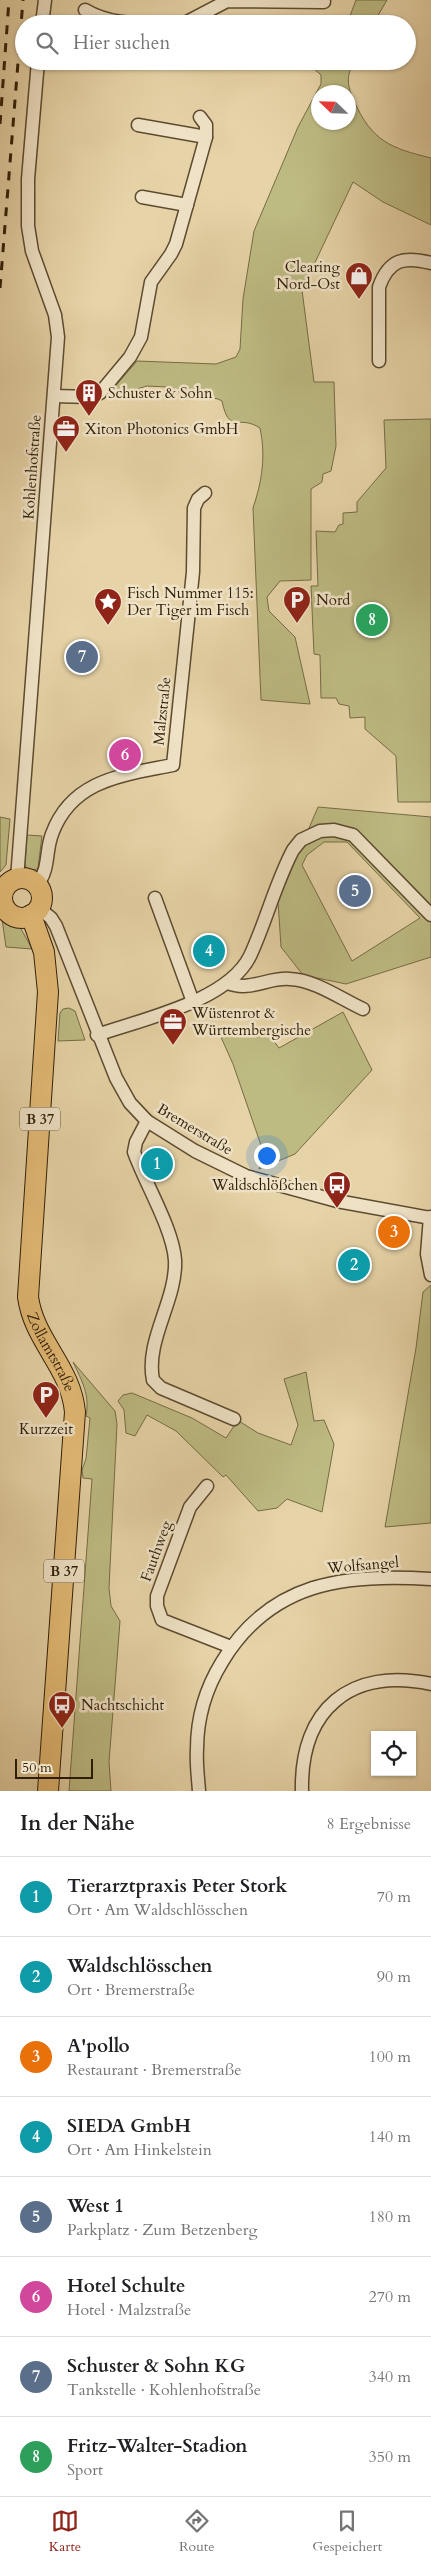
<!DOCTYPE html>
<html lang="de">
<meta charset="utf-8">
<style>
body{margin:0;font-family:Cardo,serif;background:#f6f6f6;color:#202124}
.controls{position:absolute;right:15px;bottom:15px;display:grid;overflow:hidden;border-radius:0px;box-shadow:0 1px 4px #0004}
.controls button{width:45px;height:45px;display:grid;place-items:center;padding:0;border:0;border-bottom:1px solid #e0e0e0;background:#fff;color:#202124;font:25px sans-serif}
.compass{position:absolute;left:311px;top:85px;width:45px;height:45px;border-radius:50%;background:#fff;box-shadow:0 1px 4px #0004;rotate:293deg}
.scale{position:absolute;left:15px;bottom:12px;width:78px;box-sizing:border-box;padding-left:5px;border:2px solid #2f1e08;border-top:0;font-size:14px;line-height:18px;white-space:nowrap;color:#2f1e08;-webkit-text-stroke:4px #efe2c6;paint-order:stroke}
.you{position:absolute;left:266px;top:1155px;width:18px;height:18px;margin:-12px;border:4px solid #fff;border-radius:50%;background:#1a73e8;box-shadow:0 0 0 8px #1a73e833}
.badge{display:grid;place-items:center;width:32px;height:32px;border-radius:50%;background:#8f2418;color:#fff;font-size:16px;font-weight:700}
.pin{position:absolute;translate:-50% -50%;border:2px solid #fff;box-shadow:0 1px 5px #0006}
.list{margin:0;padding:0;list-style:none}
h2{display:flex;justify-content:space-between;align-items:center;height:65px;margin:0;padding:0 20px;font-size:21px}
h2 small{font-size:16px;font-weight:400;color:#757577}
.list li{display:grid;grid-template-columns:32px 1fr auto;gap:15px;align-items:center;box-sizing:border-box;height:80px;padding:0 20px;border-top:1px solid #e0e0e0}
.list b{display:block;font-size:19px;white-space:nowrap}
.list p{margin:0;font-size:16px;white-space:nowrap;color:#757577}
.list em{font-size:16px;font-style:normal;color:#757577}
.icon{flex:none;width:28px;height:28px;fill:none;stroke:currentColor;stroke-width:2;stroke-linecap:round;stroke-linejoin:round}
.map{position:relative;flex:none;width:431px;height:1791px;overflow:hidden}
.search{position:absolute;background:#fff;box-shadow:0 1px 4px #0004;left:15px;right:15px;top:15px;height:55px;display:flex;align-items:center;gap:12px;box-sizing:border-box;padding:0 18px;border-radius:28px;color:#757577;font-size:19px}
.sheet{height:705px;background:#fff}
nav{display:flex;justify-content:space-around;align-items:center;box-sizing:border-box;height:70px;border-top:1px solid #e0e0e0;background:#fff;font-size:14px;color:#757577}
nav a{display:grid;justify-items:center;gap:2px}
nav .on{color:#8f2418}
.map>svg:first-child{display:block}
.green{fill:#bdba82;stroke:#766c45;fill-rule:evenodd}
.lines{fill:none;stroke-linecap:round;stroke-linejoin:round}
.minor-casing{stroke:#5d4b30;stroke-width:15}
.primary-casing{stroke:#2f1e08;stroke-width:22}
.minor{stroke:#efe2c6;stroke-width:12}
.primary{stroke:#e3ba74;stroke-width:20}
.rail{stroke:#2f1e08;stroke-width:3;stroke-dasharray:9 9;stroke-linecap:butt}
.labels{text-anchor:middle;stroke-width:5;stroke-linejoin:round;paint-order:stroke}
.shield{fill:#efe2c6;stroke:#695941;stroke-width:1}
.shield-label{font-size:14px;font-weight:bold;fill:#2f1e08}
.poi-label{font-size:15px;fill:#2f1e08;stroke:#efe2c6;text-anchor:start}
.street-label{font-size:15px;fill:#2f1e08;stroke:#efe2c6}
</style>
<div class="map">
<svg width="431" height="1791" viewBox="0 0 431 1791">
<rect width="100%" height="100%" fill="#e6d3a7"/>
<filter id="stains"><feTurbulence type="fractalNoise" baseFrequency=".004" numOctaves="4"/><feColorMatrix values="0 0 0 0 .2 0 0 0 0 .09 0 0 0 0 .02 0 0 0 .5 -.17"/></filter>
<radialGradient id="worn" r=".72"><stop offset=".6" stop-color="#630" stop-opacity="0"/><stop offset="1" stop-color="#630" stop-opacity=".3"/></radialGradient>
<g class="green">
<polygon points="356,0 387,0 373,24 347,24"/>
<path d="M290,61H354C346,77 347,85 354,101C372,141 390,148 431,158V225L383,202L353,182L302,290L314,382H334L336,446L331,471L323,474L322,482L311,489V580L280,581L267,597L269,611L295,637L310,704L261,700L253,508C262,481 266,457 260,428C239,414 229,435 222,401L218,399L182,393L167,387L147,386L110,397L112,390L137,361L216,364L236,357L240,349L243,299L254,231L298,127L321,84V75L313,68ZM318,92H348V122H318Z"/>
<polygon points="431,419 431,802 398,802 396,756 365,729 365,717 350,718 349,706 339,704 336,698 321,698 320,655 314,654 311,586 318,586 316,531 335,532 339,525 343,524 343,513 357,512 357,502 386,468 384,420"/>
<path d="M318,807L431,817V957L346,984L303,975L281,947L278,901ZM324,842H347L420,918L352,961L302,865L307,855Z"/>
<polygon points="0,817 10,819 6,865 0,872"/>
<polygon points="27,835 42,836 38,868 33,871 27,870 25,864"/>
<polygon points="2,919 20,927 32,949 6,947"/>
<polygon points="69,1008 75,1011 85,1040 58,1041 60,1013 63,1009"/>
<polygon points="343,1012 372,1070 295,1154 259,1169 263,1151 233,1064 220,1035 265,1029 279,1048"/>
<polygon points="431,1285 431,1523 385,1527 416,1348 423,1292"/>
<path d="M73,1362L115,1411L117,1424L109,1588L111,1606L120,1621L109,1762L111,1791H69L92,1479L83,1478L82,1470L86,1459L90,1418L86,1416C90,1395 82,1381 73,1362Z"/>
<polygon points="306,1372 314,1421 324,1420 334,1444 322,1512 287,1499 277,1508 258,1511 226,1475 223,1477 176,1431 147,1415 135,1436 126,1433 124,1410 118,1401 123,1395 132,1393 192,1418 226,1438 236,1423 239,1421 258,1433 291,1445 298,1425 284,1379"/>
</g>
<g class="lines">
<defs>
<g id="minor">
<path d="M85,10C112,26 141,23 172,24"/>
<polyline points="42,24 45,0"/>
<polyline points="178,24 185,23 227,1 324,2"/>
<polyline points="138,125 206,137"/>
<polyline points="142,197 187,205"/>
<path d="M379,361V287C389,259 404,256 431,263"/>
<polyline points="54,396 91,397 100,393 130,357 141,337 151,282 171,254 176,244 206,137 206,125 200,117"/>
<polyline points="17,879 58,337 55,315 32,251 28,226 28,179 38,61"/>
<path d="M37,885C50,869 45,852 52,834C72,779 124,775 173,765L193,572L194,508L198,499L205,493"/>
<polyline points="155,898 193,1002"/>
<polyline points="39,908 51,918 56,926 116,1078 130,1103 147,1121 195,1151 246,1176 337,1201 431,1218"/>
<path d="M228,983C250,992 268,977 290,979C315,980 341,999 363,1009"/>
<path d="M97,1035C143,1019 228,1001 250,956C266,922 275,884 293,850L301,840L320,831L334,830L353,835L431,915"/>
<path d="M147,1121L136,1142L134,1152C145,1183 173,1229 175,1260C177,1300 145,1340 153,1380L161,1388L234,1419"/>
<polyline points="430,1217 427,1254 431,1275"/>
<polyline points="207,1486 190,1507 157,1596 157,1606 162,1620 231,1647"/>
<path d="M199,1791C198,1777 196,1763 197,1749C197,1719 206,1688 222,1662C270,1582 345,1573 431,1579"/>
<path d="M302,1791C300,1709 351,1667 431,1684"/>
</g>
<g id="primary">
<circle cx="22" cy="898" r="20"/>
<path id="s1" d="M31,915L44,952L48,992L28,1297C34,1341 71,1367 75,1412L48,1791"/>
</g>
</defs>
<use href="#minor" class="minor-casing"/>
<use href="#primary" class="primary-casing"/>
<use href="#minor" class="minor"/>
<use href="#primary" class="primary"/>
<g class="rail">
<polyline points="0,124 9,0"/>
<polyline points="0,288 23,0"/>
</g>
</g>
<defs>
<symbol id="shop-pin" viewBox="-11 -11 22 30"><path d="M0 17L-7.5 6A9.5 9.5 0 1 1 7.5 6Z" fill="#8f2418" stroke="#efe2c6"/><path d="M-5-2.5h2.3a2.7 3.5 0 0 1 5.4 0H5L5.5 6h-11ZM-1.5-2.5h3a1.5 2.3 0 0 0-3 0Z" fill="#fff"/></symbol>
<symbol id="building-pin" viewBox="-11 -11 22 30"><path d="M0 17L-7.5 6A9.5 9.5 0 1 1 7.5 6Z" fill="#8f2418" stroke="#efe2c6"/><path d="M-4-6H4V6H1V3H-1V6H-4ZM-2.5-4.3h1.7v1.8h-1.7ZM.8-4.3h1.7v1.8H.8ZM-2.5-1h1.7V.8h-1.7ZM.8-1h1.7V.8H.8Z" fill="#fff"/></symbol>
<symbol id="office-pin" viewBox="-11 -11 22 30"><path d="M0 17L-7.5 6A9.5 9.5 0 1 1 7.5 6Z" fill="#8f2418" stroke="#efe2c6"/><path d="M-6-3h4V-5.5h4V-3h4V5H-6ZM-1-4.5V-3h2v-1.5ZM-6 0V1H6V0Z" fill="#fff"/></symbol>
<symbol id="parking-pin" viewBox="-11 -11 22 30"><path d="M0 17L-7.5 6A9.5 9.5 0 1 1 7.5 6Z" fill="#8f2418" stroke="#efe2c6"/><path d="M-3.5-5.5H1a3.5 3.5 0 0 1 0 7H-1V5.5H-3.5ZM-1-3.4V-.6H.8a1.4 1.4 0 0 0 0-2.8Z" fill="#fff"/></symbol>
<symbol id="sight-pin" viewBox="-11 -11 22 30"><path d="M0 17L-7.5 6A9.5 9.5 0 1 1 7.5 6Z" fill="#8f2418" stroke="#efe2c6"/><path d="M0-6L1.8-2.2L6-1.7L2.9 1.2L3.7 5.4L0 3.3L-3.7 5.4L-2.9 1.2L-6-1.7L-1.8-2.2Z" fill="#fff"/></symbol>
<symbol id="bus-pin" viewBox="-11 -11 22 30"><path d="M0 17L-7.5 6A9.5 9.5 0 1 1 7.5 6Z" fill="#8f2418" stroke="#efe2c6"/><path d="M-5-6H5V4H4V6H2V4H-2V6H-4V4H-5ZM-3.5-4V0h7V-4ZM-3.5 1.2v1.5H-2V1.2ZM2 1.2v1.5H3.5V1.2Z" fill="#fff"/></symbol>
</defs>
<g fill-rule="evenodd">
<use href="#shop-pin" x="343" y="260" width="32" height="43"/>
<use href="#building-pin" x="73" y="377" width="32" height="43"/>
<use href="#office-pin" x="50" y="413" width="32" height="43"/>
<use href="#parking-pin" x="281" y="584" width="32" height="43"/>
<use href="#sight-pin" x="92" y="586" width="32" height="43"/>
<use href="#office-pin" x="157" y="1006" width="32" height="43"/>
<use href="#bus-pin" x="321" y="1169" width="32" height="43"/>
<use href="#parking-pin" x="30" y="1379" width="32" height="43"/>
<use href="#bus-pin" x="46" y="1689" width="32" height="43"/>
</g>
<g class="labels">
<g class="shield">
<rect x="20" y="1107.5" width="40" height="23" rx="4"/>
<rect x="44" y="1559.5" width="40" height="23" rx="4"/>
</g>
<g class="shield-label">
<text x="40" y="1124">B 37</text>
<text x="64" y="1576">B 37</text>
</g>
<g class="poi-label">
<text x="340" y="272" text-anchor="end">Clearing<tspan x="340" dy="17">Nord-Ost</tspan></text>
<text x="108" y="398">Schuster &amp; Sohn</text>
<text x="85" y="434">Xiton Photonics GmbH</text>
<text x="127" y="598">Fisch Nummer 115:<tspan x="127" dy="17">Der Tiger im Fisch</tspan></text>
<text x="316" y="605">Nord</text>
<text x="192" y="1018">Wüstenrot &amp;<tspan x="192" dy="17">Württembergische</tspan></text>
<text x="318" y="1190" text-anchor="end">Waldschlößchen</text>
<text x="46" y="1434" text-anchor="middle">Kurzzeit</text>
<text x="81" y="1710">Nachtschicht</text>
</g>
<g class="street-label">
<text transform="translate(32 467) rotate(-86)" y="5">Kohlenhofstraße</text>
<text transform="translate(162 711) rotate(-84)" y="5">Malzstraße</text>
<text transform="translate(195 1129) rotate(31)" y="5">Bremerstraße</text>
<text dy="5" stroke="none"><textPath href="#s1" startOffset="445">Zollamtstraße</textPath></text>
<text transform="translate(156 1551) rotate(-70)" y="5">Fauthweg</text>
<text transform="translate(363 1565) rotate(-5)" y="5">Wolfsangel</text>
</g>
</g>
<rect width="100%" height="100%" filter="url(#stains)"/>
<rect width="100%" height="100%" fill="url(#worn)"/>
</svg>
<div class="controls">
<button><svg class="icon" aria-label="locate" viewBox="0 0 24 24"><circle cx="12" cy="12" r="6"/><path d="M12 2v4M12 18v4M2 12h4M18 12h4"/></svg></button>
</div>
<svg class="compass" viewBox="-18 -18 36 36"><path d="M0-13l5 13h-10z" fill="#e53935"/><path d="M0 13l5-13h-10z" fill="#757577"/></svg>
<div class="scale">50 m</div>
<div class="you"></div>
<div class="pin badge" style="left:157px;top:1164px;background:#0f9aa8">1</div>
<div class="pin badge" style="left:354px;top:1265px;background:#0f9aa8">2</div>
<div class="pin badge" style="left:394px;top:1232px;background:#e8710a">3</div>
<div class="pin badge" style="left:209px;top:951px;background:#0f9aa8">4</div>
<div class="pin badge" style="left:355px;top:891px;background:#5c6f8a">5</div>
<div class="pin badge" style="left:125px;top:755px;background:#d1479c">6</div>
<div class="pin badge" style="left:82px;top:657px;background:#5c6f8a">7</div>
<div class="pin badge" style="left:372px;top:620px;background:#2e9e5b">8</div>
<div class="search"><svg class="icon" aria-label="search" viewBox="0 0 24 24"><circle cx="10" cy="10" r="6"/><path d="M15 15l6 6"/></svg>Hier suchen</div>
</div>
<section class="sheet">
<h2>In der Nähe<small>8 Ergebnisse</small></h2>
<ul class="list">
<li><span class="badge" style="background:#0f9aa8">1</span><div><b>Tierarztpraxis Peter Stork</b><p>Ort · Am Waldschlösschen</p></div><em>70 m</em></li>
<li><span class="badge" style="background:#0f9aa8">2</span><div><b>Waldschlösschen</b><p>Ort · Bremerstraße</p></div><em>90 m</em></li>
<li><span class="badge" style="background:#e8710a">3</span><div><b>A'pollo</b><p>Restaurant · Bremerstraße</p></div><em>100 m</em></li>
<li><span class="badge" style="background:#0f9aa8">4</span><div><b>SIEDA GmbH</b><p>Ort · Am Hinkelstein</p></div><em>140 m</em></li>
<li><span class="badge" style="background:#5c6f8a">5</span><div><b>West 1</b><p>Parkplatz · Zum Betzenberg</p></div><em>180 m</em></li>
<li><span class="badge" style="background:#d1479c">6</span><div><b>Hotel Schulte</b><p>Hotel · Malzstraße</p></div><em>270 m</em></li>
<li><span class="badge" style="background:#5c6f8a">7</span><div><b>Schuster &amp; Sohn KG</b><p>Tankstelle · Kohlenhofstraße</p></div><em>340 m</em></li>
<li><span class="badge" style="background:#2e9e5b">8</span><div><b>Fritz-Walter-Stadion</b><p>Sport</p></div><em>350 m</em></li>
</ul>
</section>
<nav>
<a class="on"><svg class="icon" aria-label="map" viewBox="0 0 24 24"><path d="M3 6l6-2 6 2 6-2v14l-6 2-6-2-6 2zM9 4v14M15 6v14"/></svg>Karte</a>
<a><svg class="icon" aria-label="directions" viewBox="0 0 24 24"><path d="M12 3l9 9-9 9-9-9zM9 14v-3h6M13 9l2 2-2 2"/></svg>Route</a>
<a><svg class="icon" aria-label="saved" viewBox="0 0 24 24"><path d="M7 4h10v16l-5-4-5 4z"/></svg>Gespeichert</a>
</nav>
